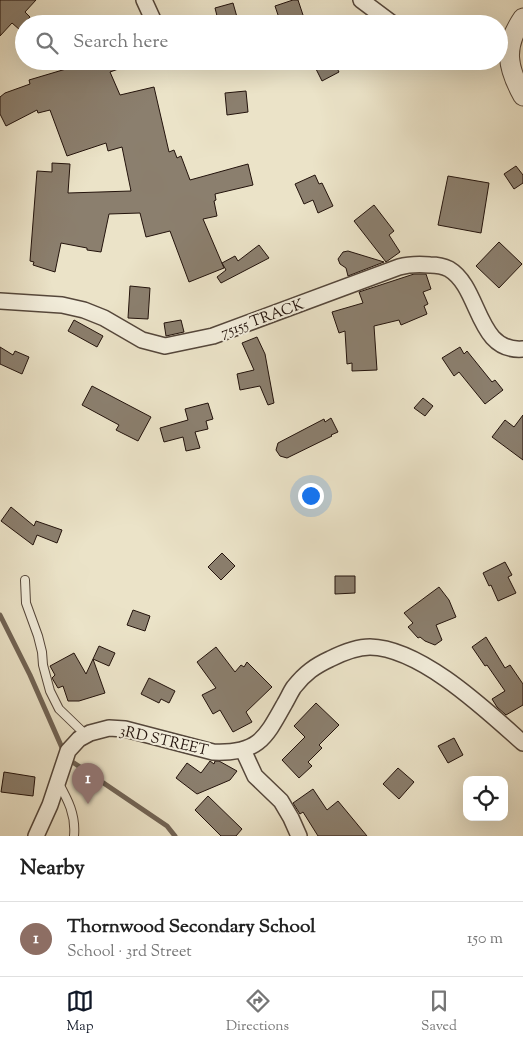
<!DOCTYPE html>
<meta charset="utf-8">
<style>
body{margin:0;font-family:"Sorts Mill Goudy",serif;background:#f2f2f2;color:#222}
.controls{position:absolute;right:15px;bottom:15px;display:grid;overflow:hidden;border-radius:10px;box-shadow:0 5px 20px #0002}
.controls button{width:45px;height:45px;display:grid;place-items:center;padding:0;border:0;border-bottom:1px solid #e0e0e0;background:#fff;color:#222;font:25px sans-serif}
.you{position:absolute;left:310px;top:495px;width:18px;height:18px;margin:-12px;border:4px solid #fff;border-radius:50%;background:#1a73e8;box-shadow:0 0 0 8px #1a73e833}
.badge{display:grid;place-items:center;width:32px;height:32px;border-radius:50%;background:#111827;color:#fff;font-size:16px;font-weight:700}
.pin{position:absolute;translate:-50% -41px;filter:drop-shadow(0 1px 2px #0008)}
.pin::after{content:'';position:absolute;top:26px;width:18px;height:15px;background:inherit;clip-path:polygon(0 0,100% 0,50% 100%)}
.list{margin:0;padding:0;list-style:none}
h2{display:flex;justify-content:space-between;align-items:center;height:65px;margin:0;padding:0 20px;font-size:21px}
h2 small{font-size:16px;font-weight:400;color:#767676}
.list li{display:grid;grid-template-columns:32px 1fr auto;gap:15px;align-items:center;box-sizing:border-box;height:75px;padding:0 20px;border-top:1px solid #e0e0e0}
.list b{display:block;font-size:19px;white-space:nowrap}
.list p{margin:0;font-size:16px;white-space:nowrap;color:#767676}
.list em{font-size:16px;font-style:normal;color:#767676}
.icon{flex:none;width:28px;height:28px;fill:none;stroke:currentColor;stroke-width:2;stroke-linecap:round;stroke-linejoin:round}
.map{position:relative;flex:none;width:523px;height:836px;overflow:hidden}
.search{position:absolute;background:#fff;box-shadow:0 5px 20px #0002;left:15px;right:15px;top:15px;height:55px;display:flex;align-items:center;gap:12px;box-sizing:border-box;padding:0 18px;border-radius:28px;color:#767676;font-size:19px}
.sheet{height:140px;background:#fff}
nav{display:flex;justify-content:space-around;align-items:center;box-sizing:border-box;height:70px;border-top:1px solid #e0e0e0;background:#fff;font-size:14px;color:#767676}
nav a{display:grid;justify-items:center;gap:2px}
nav .on{color:#111827}
.map>svg:first-child{display:block}
.lines{fill:none;stroke-linecap:round;stroke-linejoin:round}
.stream{stroke:#726556;stroke-width:5}
.building{fill:#8b7f6e;stroke:#23130c}
.service-casing{stroke:#55473b;stroke-width:10}
.minor-casing{stroke:#55473b;stroke-width:18}
.tertiary-casing{stroke:#55473b;stroke-width:21}
.service{stroke:#f2eddb;stroke-width:8}
.minor{stroke:#f2eddb;stroke-width:15}
.tertiary{stroke:#f2eddb;stroke-width:19}
.labels{text-anchor:middle;stroke-width:4;stroke-linejoin:round;paint-order:stroke}
.street-label{font-size:15px;fill:#23130c;stroke:#f2eddb}
</style>
<div class="map">
<svg width="523" height="836" viewBox="0 0 523 836">
<rect width="100%" height="100%" fill="#ebe3c8"/>
<filter id="stains"><feTurbulence type="fractalNoise" baseFrequency=".004" numOctaves="4"/><feColorMatrix values="0 0 0 0 .2 0 0 0 0 .09 0 0 0 0 .02 0 0 0 .5 -.17"/></filter>
<radialGradient id="worn" r=".72"><stop offset=".6" stop-color="#630" stop-opacity="0"/><stop offset="1" stop-color="#630" stop-opacity=".3"/></radialGradient>
<g class="lines">
<g class="stream">
<polyline points="0,615 30,675 63,750"/>
<polyline points="74,763 167,826 175,836"/>
</g>
</g>
<g class="building">
<polygon points="0,0 36,0 25,12 30,17 20,30 12,23 0,36"/>
<polygon points="293,0 298,0 306,24 281,24 275,6"/>
<polygon points="233,3 239,24 219,24 215,8"/>
<polygon points="74,61 135,61 135,63 110,72 120,95 154,87 169,152 174,150 177,158 181,156 190,180 248,164 253,185 215,194 216,200 214,201 217,216 203,219 224,268 189,282 170,231 146,237 140,213 109,214 101,252 87,250 87,248 61,243 55,272 33,265 34,262 30,261 37,171 52,172 52,163 70,164 68,193 131,191 122,147 108,151 106,143 67,156 50,110 38,113 37,110 6,126 0,114 0,97 5,93 30,84 29,80 76,66"/>
<polygon points="312,61 333,61 339,72 322,81"/>
<polygon points="246,91 248,112 227,115 225,93"/>
<polygon points="516,166 523,175 523,183 514,189 504,174"/>
<polygon points="315,175 319,184 322,183 333,206 318,213 313,200 304,204 295,184"/>
<polygon points="448,176 489,183 481,233 438,225"/>
<polygon points="374,205 394,231 389,235 400,252 386,262 354,221"/>
<polygon points="499,242 522,264 499,288 476,266"/>
<polygon points="259,245 269,258 221,283 217,277 226,270 222,263 235,256 238,261"/>
<polygon points="348,251 384,262 348,276 346,268 340,264 338,259 343,252"/>
<polygon points="414,274 426,274 431,289 423,292 428,304 424,306 427,314 401,325 399,320 374,326 377,370 352,371 352,363 347,364 345,331 339,333 332,312 363,303 359,292"/>
<polygon points="130,286 150,288 148,319 128,318"/>
<polygon points="74,320 103,336 97,347 68,331"/>
<polygon points="181,320 184,332 166,336 164,323"/>
<polygon points="257,337 265,354 274,403 268,405 260,386 240,390 237,374 254,370 242,343"/>
<polygon points="0,347 13,355 15,351 29,357 22,374 0,364"/>
<polygon points="460,347 464,354 467,351 492,382 495,380 503,390 485,404 459,372 454,376 442,358"/>
<polygon points="92,386 151,417 138,441 116,430 119,425 82,405"/>
<polygon points="423,398 433,406 425,416 414,408"/>
<polygon points="208,403 213,419 206,421 208,429 195,432 200,448 186,451 183,437 164,442 160,428 188,420 185,409"/>
<polygon points="523,415 523,460 492,437 505,420 514,427"/>
<polygon points="331,418 338,432 331,435 332,436 287,458 280,456 276,450 278,443 324,419 325,422"/>
<polygon points="11,507 34,526 36,521 62,530 57,543 37,535 33,545 1,521"/>
<polygon points="222,553 235,566 221,580 208,567"/>
<polygon points="505,562 512,575 508,577 516,593 498,601 491,585 489,586 483,573"/>
<polygon points="335,576 355,576 355,593 335,594"/>
<polygon points="439,587 449,600 456,617 436,625 442,640 435,645 425,641 420,637 418,638 408,627 413,623 404,613"/>
<polygon points="133,610 150,616 145,631 127,625"/>
<polygon points="486,637 505,668 510,665 523,684 523,705 506,715 497,707 492,699 505,691 487,665 485,666 472,647"/>
<polygon points="99,646 115,653 109,666 93,659"/>
<polygon points="216,647 235,672 241,665 244,667 247,662 272,687 246,712 252,722 233,732 220,710 213,714 202,695 216,688 197,662"/>
<polygon points="74,653 86,674 93,659 105,693 79,701 68,701 63,686 58,688 52,678 55,675 50,666"/>
<polygon points="149,678 175,691 169,703 161,699 159,703 141,694"/>
<polygon points="316,703 339,725 319,745 322,748 308,762 312,766 299,778 282,760 305,737 294,726"/>
<polygon points="454,738 463,755 448,763 438,746"/>
<polygon points="210,761 214,764 215,761 219,761 237,771 230,780 197,794 176,778 187,763 201,773"/>
<polygon points="398,768 414,782 399,799 383,784"/>
<polygon points="4,772 35,777 33,796 1,792"/>
<polygon points="313,789 327,810 338,801 367,836 318,836 303,812 300,814 293,803"/>
<polygon points="208,796 242,829 236,836 221,836 195,810"/>
</g>
<g class="lines">
<defs>
<g id="service">
<polyline points="25,580 26,603 38,636 42,652 43,665 50,691 59,709 86,735"/>
<path d="M58,782C68,800 76,815 74,836"/>
</g>
<g id="minor">
<polyline points="144,0 155,24"/>
<polyline points="361,0 393,24"/>
<path d="M0,301L62,305L84,310L104,318L142,340L165,346L213,336L399,267C410,264 418,264 430,265C436,265 443,266 449,269C481,288 476,353 523,349"/>
<polyline points="243,750 255,776 281,801 291,818 299,836"/>
<path d="M36,836L50,805L68,751L79,739L90,733L109,728L125,729L213,752C258,754 265,739 285,703C288,698 291,691 294,687C305,673 315,666 330,659C342,653 356,647 370,647C421,648 486,710 523,743"/>
</g>
<path id="tertiary" d="M523,18C503,47 507,67 523,96"/>
</defs>
<use href="#service" class="service-casing"/>
<use href="#minor" class="minor-casing"/>
<use href="#tertiary" class="tertiary-casing"/>
<use href="#service" class="service"/>
<use href="#minor" class="minor"/>
<use href="#tertiary" class="tertiary"/>
</g>
<g class="labels">
<g class="street-label">
<text transform="translate(262 318) rotate(-20)" y="5">75155 TRACK</text>
<text transform="translate(164 740) rotate(13)" y="5">3RD STREET</text>
</g>
</g>
<rect width="100%" height="100%" filter="url(#stains)"/>
<rect width="100%" height="100%" fill="url(#worn)"/>
</svg>
<div class="controls">
<button><svg class="icon" aria-label="locate" viewBox="0 0 24 24"><circle cx="12" cy="12" r="6"/><path d="M12 2v4M12 18v4M2 12h4M18 12h4"/></svg></button>
</div>
<div class="you"></div>
<div class="pin badge" style="left:88px;top:804px;background:#8d6e63">1</div>
<div class="search"><svg class="icon" aria-label="search" viewBox="0 0 24 24"><circle cx="10" cy="10" r="6"/><path d="M15 15l6 6"/></svg>Search here</div>
</div>
<section class="sheet">
<h2>Nearby<small></small></h2>
<ul class="list">
<li><span class="badge" style="background:#8d6e63">1</span><div><b>Thornwood Secondary School</b><p>School · 3rd Street</p></div><em>150 m</em></li>
</ul>
</section>
<nav>
<a class="on"><svg class="icon" aria-label="map" viewBox="0 0 24 24"><path d="M3 6l6-2 6 2 6-2v14l-6 2-6-2-6 2zM9 4v14M15 6v14"/></svg>Map</a>
<a><svg class="icon" aria-label="directions" viewBox="0 0 24 24"><path d="M12 3l9 9-9 9-9-9zM9 14v-3h6M13 9l2 2-2 2"/></svg>Directions</a>
<a><svg class="icon" aria-label="saved" viewBox="0 0 24 24"><path d="M7 4h10v16l-5-4-5 4z"/></svg>Saved</a>
</nav>
